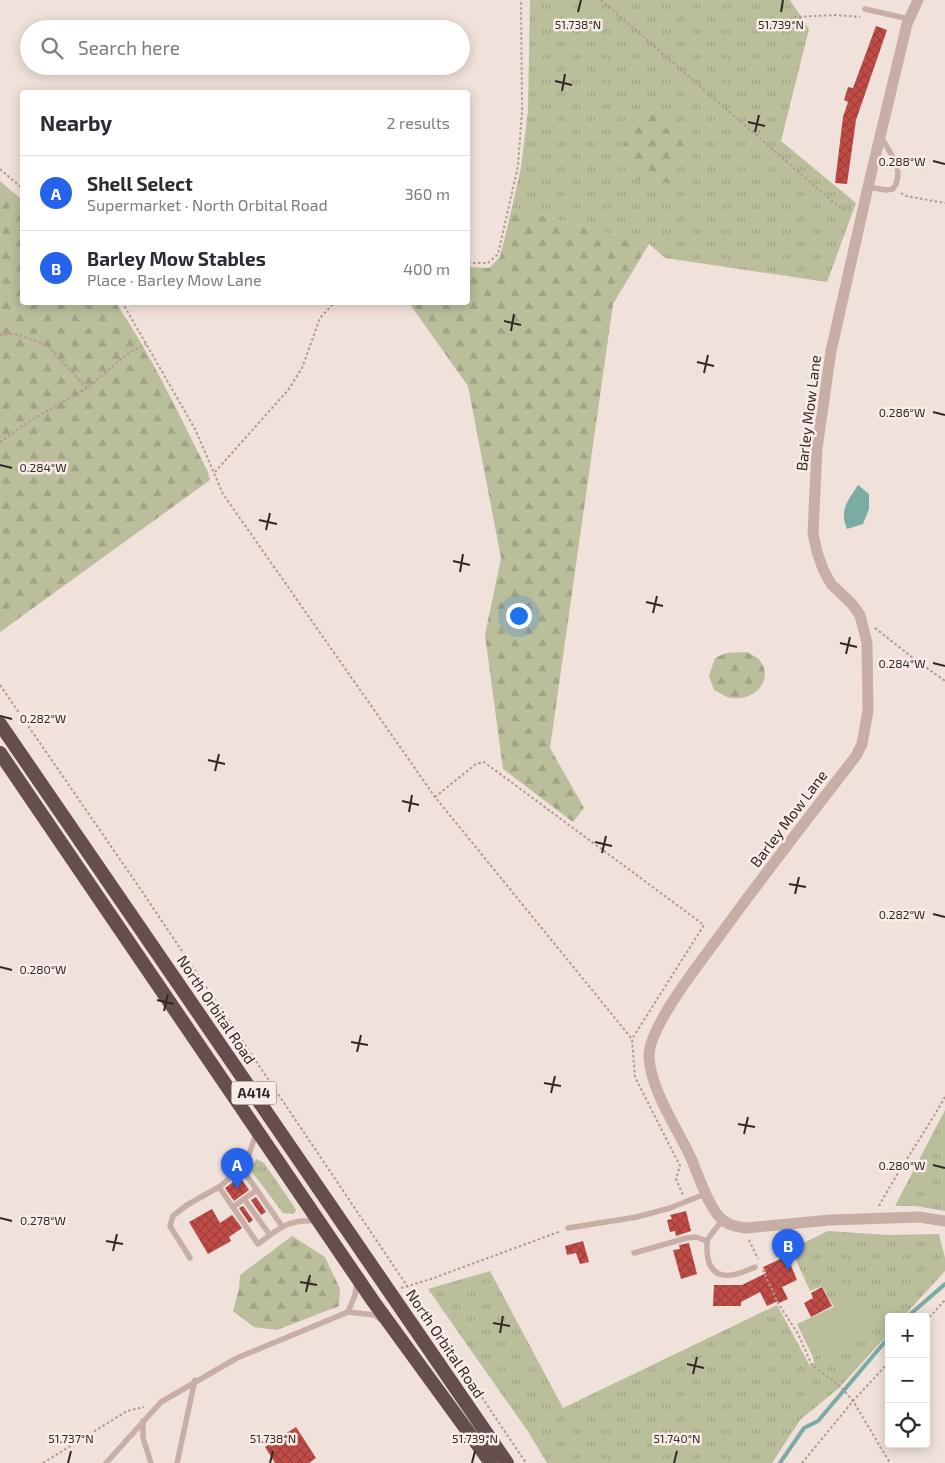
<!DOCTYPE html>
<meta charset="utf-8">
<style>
body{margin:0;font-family:"Exo 2",sans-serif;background:#f7f7f7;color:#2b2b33}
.controls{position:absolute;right:15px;bottom:15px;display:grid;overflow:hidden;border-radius:5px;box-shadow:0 2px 12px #0003}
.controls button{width:45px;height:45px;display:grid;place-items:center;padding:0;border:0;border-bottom:1px solid #e1e1e2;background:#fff;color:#2b2b33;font:25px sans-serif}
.you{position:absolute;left:518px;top:615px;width:18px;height:18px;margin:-12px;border:4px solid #fff;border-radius:50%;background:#1a73e8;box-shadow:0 0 0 8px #1a73e833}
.badge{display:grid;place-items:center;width:32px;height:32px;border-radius:50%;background:#2563eb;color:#fff;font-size:16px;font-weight:700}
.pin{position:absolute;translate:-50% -41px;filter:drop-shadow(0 1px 2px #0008)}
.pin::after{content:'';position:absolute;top:26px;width:18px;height:15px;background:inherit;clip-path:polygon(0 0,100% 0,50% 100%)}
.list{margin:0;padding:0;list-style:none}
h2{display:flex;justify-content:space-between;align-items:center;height:65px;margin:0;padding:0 20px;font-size:21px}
h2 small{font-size:16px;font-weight:400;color:#7c7c81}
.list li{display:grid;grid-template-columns:32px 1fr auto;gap:15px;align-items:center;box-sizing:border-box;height:75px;padding:0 20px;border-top:1px solid #e1e1e2}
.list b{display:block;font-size:19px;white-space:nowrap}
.list p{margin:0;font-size:16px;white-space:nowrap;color:#7c7c81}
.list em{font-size:16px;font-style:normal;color:#7c7c81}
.icon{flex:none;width:28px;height:28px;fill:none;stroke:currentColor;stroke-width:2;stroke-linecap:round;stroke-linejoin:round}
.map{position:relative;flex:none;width:945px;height:1463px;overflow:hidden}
.search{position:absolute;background:#fff;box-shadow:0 2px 12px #0003;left:20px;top:20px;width:450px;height:55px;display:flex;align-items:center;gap:12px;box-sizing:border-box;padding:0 18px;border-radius:28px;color:#7c7c81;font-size:19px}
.panel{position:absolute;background:#fff;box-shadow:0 2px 12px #0003;left:20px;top:90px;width:450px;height:215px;border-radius:5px}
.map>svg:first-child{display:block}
.grass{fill:url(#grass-tufts)}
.forest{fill:url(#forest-firs)}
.pitch{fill:#babe9b}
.water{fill:#7aaca4}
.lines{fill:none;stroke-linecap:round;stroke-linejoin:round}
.stream{stroke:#7aaca4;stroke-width:4}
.building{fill:url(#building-cross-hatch)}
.path{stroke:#b39991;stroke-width:2;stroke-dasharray:2.5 2.5;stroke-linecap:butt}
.service{stroke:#c7afa6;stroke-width:5.5}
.minor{stroke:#c7afa6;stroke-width:11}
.trunk{stroke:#654e4b;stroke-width:14}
.ticks{fill:none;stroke:#342827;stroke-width:2}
.labels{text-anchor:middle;stroke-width:5;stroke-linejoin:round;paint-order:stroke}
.shield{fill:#f8ece6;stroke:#6f6360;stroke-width:1}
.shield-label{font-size:14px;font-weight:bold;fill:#342827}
.street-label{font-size:15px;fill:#342827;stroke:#f8ece6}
.ticks-label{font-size:12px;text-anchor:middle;fill:#342827;stroke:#f8ece6;stroke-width:5;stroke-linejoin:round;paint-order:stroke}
</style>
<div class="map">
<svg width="945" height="1463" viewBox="0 0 945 1463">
<defs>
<pattern id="grass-tufts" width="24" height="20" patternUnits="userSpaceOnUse" patternTransform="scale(1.25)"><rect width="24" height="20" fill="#babe9b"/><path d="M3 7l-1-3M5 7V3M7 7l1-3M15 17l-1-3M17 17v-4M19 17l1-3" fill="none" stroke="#a0a386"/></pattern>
<pattern id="forest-firs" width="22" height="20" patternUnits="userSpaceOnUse" patternTransform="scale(1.25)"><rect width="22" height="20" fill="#babe9b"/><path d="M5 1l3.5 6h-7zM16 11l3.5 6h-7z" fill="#a0a386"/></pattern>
<pattern id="building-cross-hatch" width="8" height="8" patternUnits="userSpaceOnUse" patternTransform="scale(1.25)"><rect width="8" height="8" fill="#c14c47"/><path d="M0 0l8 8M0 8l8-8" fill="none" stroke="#9e3f3b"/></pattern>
</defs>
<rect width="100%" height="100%" fill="#f0e1da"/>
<g class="grass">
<polygon points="530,0 790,0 809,29 781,141 856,203 827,282 665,258 649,244 512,208 521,167 528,111"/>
<polygon points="945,1110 945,1211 915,1206 895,1206"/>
<polygon points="257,1159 264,1163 293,1205 296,1210 294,1214 283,1213 249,1168"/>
<polygon points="828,1231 888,1235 939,1234 945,1258 945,1271 903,1317 889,1317 889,1333 839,1388 800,1420 772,1463 547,1463 529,1433 428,1289 490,1271 563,1408 777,1305 810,1366 814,1363 813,1357 869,1328 853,1298 834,1307 822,1286 810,1291 791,1249"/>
</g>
<g class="forest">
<polygon points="666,111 682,124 688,147 669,182 638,180 622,147 638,119"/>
<path d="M0,181L22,200V302L116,303C152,356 179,415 208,472L210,480L0,632Z"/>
<polygon points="512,208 649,244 613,304 550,748 584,808 573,822 503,769 485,635 501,558 468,386 409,303 468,302 468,267 489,268 500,257"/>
<path d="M747,652C751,655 758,657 760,661C775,681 753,701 732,698C726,698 719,692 714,690L709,676L715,658L726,653Z"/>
<polygon points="292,1236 325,1257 340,1289 339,1306 277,1330 254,1327 233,1311 239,1289 240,1275"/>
</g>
<polygon class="pitch" points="853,1298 869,1328 813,1357 797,1324"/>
<path class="water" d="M858,485L869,494V509L863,524L847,529C839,509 848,501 858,485Z"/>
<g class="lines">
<g class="stream">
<polyline points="907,1317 945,1284"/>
<polyline points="780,1463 804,1428 818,1421 889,1337"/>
</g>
</g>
<g class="building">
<polygon points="876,26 887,30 856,120 847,184 835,183 843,117 848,102 844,100 848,87 853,88"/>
<polygon points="240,1177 249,1190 234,1201 225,1188"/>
<polygon points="256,1197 266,1212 261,1215 251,1200"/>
<polygon points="243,1206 253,1220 249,1223 239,1208"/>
<polygon points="212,1209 220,1223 232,1215 242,1228 229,1237 231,1241 208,1254 189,1222"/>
<polygon points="686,1211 691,1231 676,1236 675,1231 670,1232 667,1220 672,1219 670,1215"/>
<polygon points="583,1241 589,1262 580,1264 576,1253 567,1255 565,1246"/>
<polygon points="689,1243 697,1274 681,1279 673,1250 680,1249 679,1245"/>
<polygon points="787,1256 797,1280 782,1287 788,1299 779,1303 778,1301 767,1306 760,1292 741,1302 741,1306 713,1306 714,1285 742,1285 766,1273 763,1267"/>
<polygon points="822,1287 832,1306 811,1317 804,1303 813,1298 811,1293"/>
<polygon points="296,1427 316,1458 309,1463 275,1463 265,1447"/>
</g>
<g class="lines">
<g class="path">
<polyline points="601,0 840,208 851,211"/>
<polyline points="794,17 836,15 860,17"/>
<polyline points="0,169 22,188"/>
<polyline points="901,193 906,196 945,203"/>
<polyline points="468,263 488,263 498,254 518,166 522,111 521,0"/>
<polyline points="122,302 195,429 223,494 435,797 632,1039 635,1077 680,1166 676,1179 683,1195"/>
<polyline points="0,335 15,334 47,345 87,388"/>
<polyline points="0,442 31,420 87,388 130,352 146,344"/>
<polyline points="215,472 289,389 302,368 320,318 335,302"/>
<polyline points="875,628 913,658 945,681"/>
<polyline points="0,685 139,887 526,1463"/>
<polyline points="435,797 476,764 484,762 704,925 632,1039"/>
<path d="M879,1206C899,1169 924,1134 945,1097"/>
<polyline points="749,1240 758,1259"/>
<polyline points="763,1270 778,1303 798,1334 812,1365 841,1387 853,1401 890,1463"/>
<polyline points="401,1288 431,1279 561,1231"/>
<polyline points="926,1321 945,1300"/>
<polyline points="43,1463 127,1411 144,1407"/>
<polyline points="802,1463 853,1401 889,1362"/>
</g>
<g class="service">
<polyline points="865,9 909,19"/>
<path d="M868,187L886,190L893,189C906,171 890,153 881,137"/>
<path d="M256,1133C247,1164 245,1166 219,1187L258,1244C280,1227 289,1219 318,1221"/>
<polyline points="242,1169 282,1226"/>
<polyline points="257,1190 244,1199 270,1235"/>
<polyline points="233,1207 244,1199"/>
<path d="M722,1221C718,1226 712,1233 708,1239C706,1245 707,1253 708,1259C714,1284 738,1275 755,1267"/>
<polyline points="568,1228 637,1217 670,1208 705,1194"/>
<polyline points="634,1253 687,1238 696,1237 707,1241"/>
<polyline points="190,1258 170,1226 173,1216 187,1205 219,1187"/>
<polyline points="348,1312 355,1295 357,1283"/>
<polyline points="143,1421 143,1438 151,1463"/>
<polyline points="106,1463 161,1402 237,1358 348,1312 375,1315 381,1320"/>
<polyline points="177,1463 195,1380"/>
</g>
<path class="minor" d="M918,0L907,24L868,187L831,351L817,448L813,533L817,552L823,569L831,584L852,604L860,615L867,643L868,711L862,744L856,756C811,814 766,872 723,931C704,958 648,1026 649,1057C650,1088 678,1130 691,1158C698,1174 710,1212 724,1221C731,1226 738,1227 746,1228L830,1220L919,1217L945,1221"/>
<g class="trunk">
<polyline points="0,724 507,1463"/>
<polyline points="0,753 373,1301 491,1463"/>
</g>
</g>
<path class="ticks" d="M578,12L581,0M781,12L783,0M555,81L572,85M562,91L565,74M748,122L765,126M755,132L759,115M933,161L945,164M504,321L521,325M511,331L514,314M697,362L714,366M704,373L708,355M933,412L945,415M0,465L12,468M259,520L277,524M266,530L270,513M453,561L470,565M460,572L463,554M646,602L663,606M653,613L657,596M840,643L857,647M846,654L850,637M933,663L945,666M0,716L12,719M208,760L225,764M215,771L219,754M402,801L419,805M409,812L412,795M595,842L612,846M602,853L606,836M789,884L806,887M795,894L799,877M933,914L945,917M0,967L12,970M157,1000L174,1004M164,1011L168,994M351,1042L368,1045M357,1052L361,1035M544,1083L561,1086M551,1093L555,1076M738,1124L755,1127M744,1134L748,1117M933,1165L945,1168M0,1218L12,1221M106,1241L123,1244M113,1251L117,1234M300,1282L317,1285M306,1292L310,1275M493,1323L510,1326M500,1333L503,1316M687,1364L704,1368M693,1374L697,1357M68,1463L71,1451M270,1463L273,1451M472,1463L475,1451M674,1463L677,1451"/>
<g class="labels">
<rect class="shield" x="231.5" y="1081.5" width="45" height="23" rx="4"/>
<g class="shield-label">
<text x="254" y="1098">A414</text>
</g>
<g class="street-label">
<text transform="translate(809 413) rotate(-83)" y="5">Barley Mow Lane</text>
<text transform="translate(789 819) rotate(-53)" y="5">Barley Mow Lane</text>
<text transform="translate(216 1010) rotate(56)" y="5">North Orbital Road</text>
<text transform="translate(445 1344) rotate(56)" y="5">North Orbital Road</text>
</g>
</g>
<g class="ticks-label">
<text x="578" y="29">51.738°N</text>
<text x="781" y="29">51.739°N</text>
<text x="902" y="166">0.288°W</text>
<text x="902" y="417">0.286°W</text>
<text x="43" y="472">0.284°W</text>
<text x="902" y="668">0.284°W</text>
<text x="43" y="723">0.282°W</text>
<text x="902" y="919">0.282°W</text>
<text x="43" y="974">0.280°W</text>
<text x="902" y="1170">0.280°W</text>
<text x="43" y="1225">0.278°W</text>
<text x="71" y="1443">51.737°N</text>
<text x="273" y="1443">51.738°N</text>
<text x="475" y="1443">51.739°N</text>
<text x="677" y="1443">51.740°N</text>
</g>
</svg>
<div class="controls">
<button>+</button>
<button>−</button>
<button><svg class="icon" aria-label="locate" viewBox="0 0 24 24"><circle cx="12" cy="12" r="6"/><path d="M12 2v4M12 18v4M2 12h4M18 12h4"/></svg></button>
</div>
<div class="you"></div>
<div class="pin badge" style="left:237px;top:1189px">A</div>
<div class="pin badge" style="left:788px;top:1270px">B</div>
<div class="search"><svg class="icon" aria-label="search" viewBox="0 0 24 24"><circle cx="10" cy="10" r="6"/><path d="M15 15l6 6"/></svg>Search here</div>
<section class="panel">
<h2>Nearby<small>2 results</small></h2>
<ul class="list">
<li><span class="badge">A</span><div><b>Shell Select</b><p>Supermarket · North Orbital Road</p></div><em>360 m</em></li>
<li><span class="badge">B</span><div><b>Barley Mow Stables</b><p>Place · Barley Mow Lane</p></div><em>400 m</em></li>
</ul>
</section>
</div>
